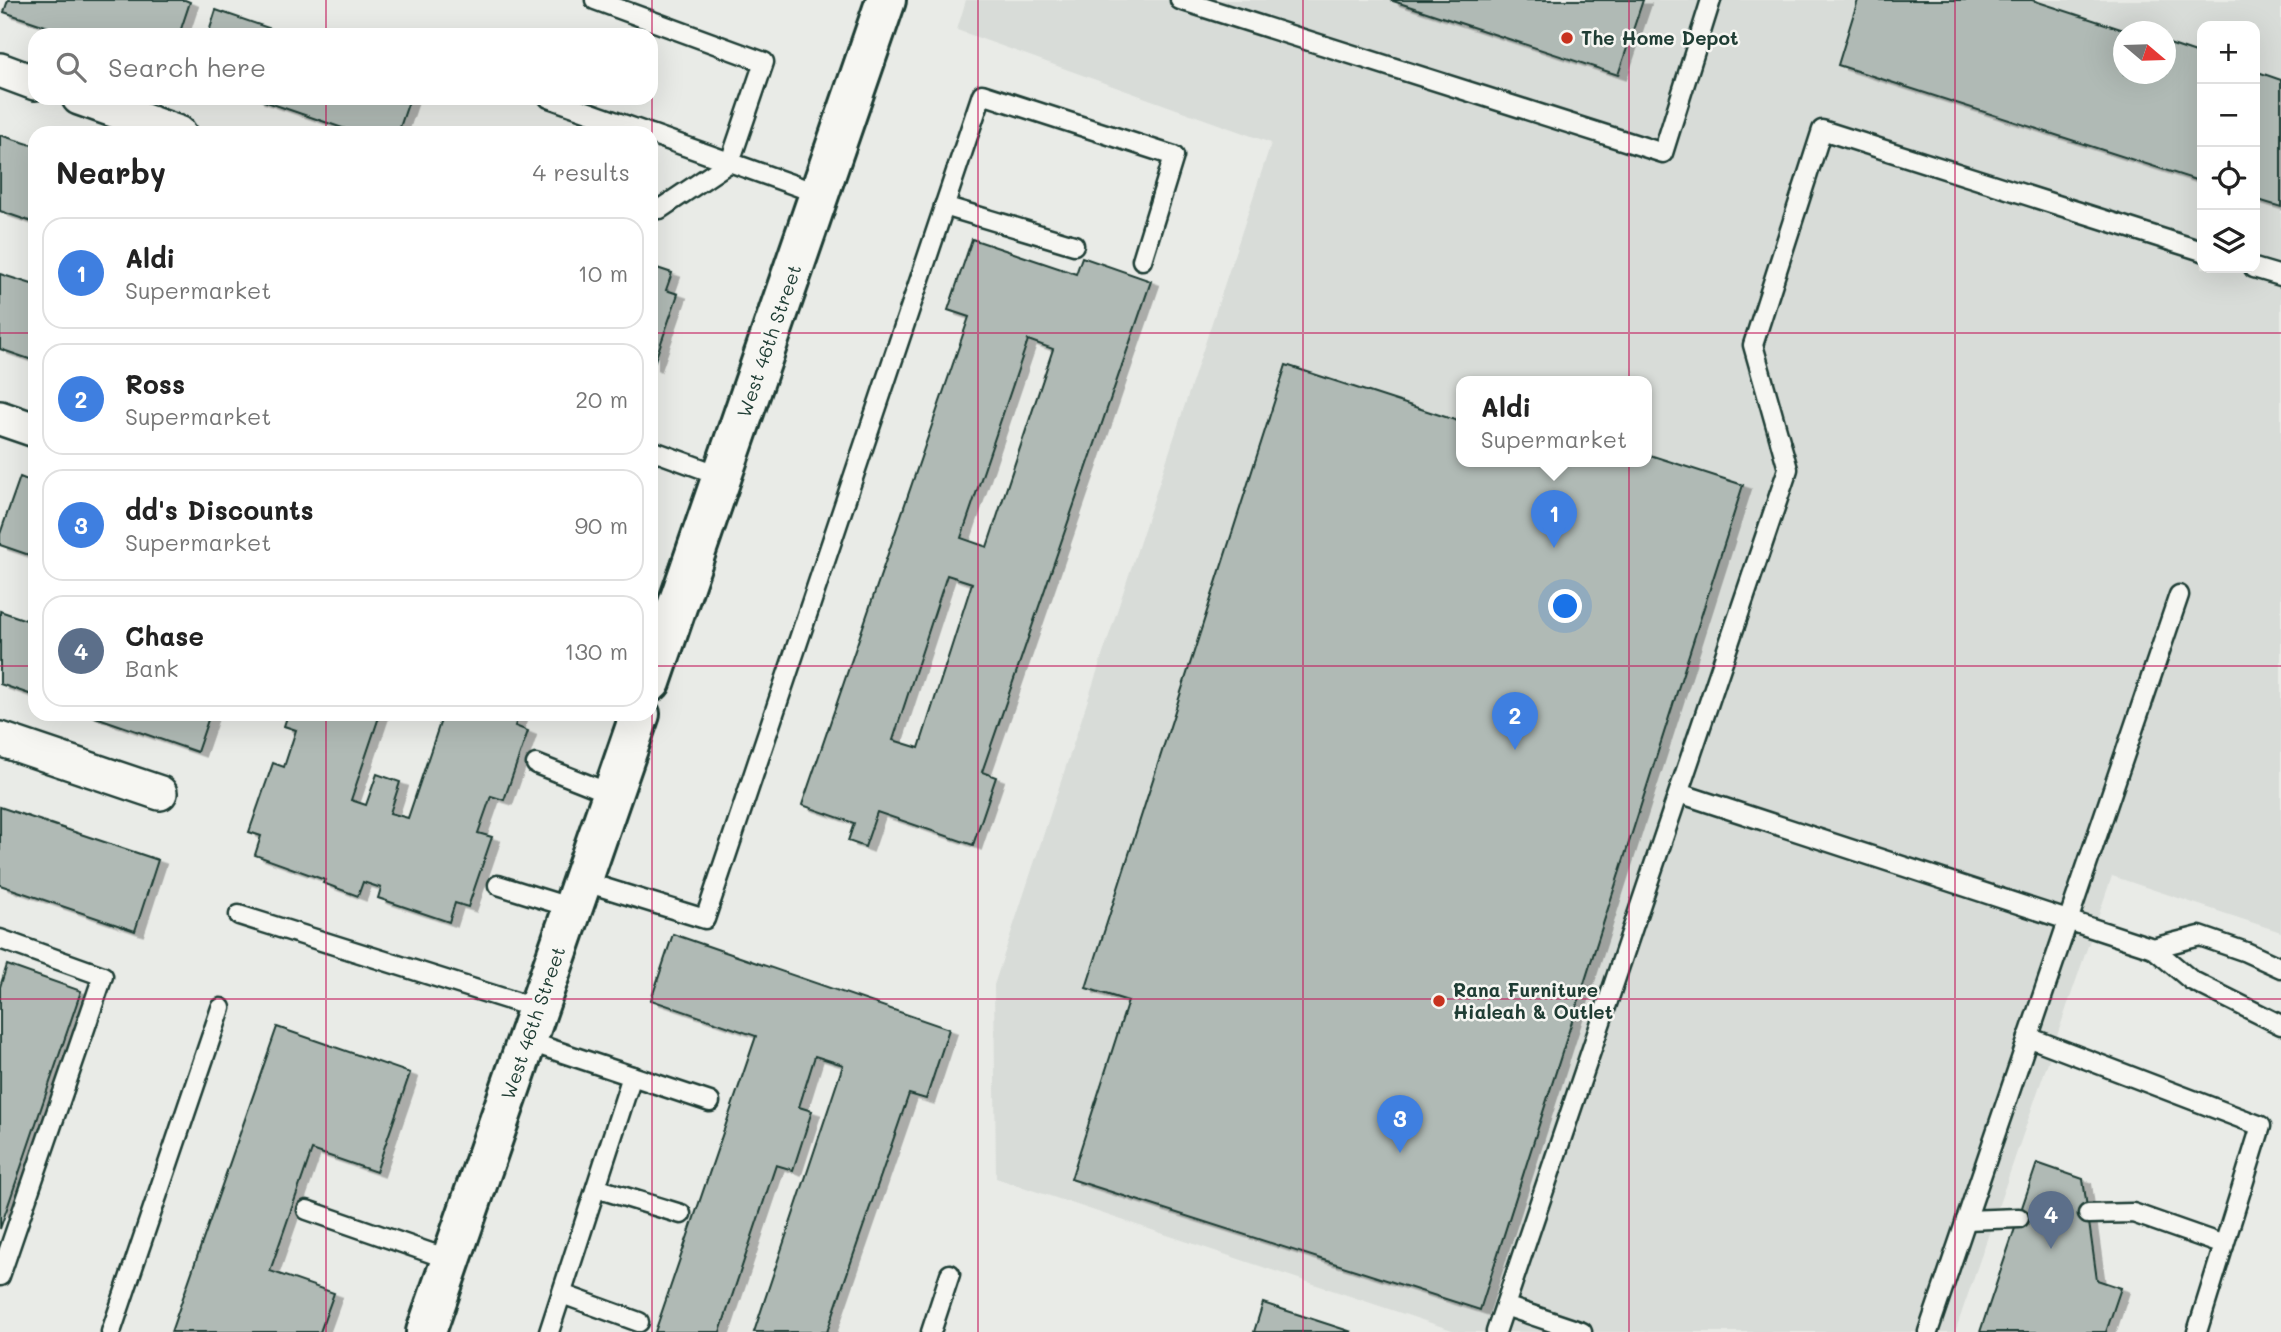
<!DOCTYPE html>
<meta charset="utf-8">
<style>
body{margin:0;font-family:Mali,sans-serif;background:#f2f2f2;color:#222}
.controls{position:absolute;right:21px;top:21px;display:grid;overflow:hidden;border-radius:14px;box-shadow:0 7px 28px #0002}
.controls button{width:63px;height:63px;display:grid;place-items:center;padding:0;border:0;border-bottom:2px solid #e0e0e0;background:#fff;color:#222;font:35px sans-serif}
.compass{position:absolute;left:2113px;top:21px;width:63px;height:63px;border-radius:50%;background:#fff;box-shadow:0 7px 28px #0002;rotate:109deg}
.you{position:absolute;left:1566px;top:607px;width:24px;height:24px;margin:-18px;border:5px solid #fff;border-radius:50%;background:#1a73e8;box-shadow:0 0 0 10px #1a73e833}
.badge{display:grid;place-items:center;width:46px;height:46px;border-radius:50%;background:#c8321e;color:#fff;font-size:23px;font-weight:700}
.pin{position:absolute;translate:-50% -58px;filter:drop-shadow(0 2px 4px #0008)}
.pin::after{content:'';position:absolute;top:37px;width:24px;height:21px;background:inherit;clip-path:polygon(0 0,100% 0,50% 100%)}
.popup{position:absolute;left:1456px;top:376px;width:196px;height:91px;box-sizing:border-box;display:grid;place-content:center;border-radius:14px;background:#fff;filter:drop-shadow(0 2px 5px #0005);font-size:23px;white-space:nowrap;color:#767676}
.popup b{font-size:26px;color:#222}
.popup::after{content:'';position:absolute;left:50%;top:100%;margin-left:-14px;border:14px solid transparent;border-top-color:#fff}
.list{margin:0;padding:0;list-style:none}
h2{display:flex;justify-content:space-between;align-items:center;height:91px;margin:0;padding:0 28px;font-size:30px}
h2 small{font-size:23px;font-weight:400;color:#767676}
.list li{display:grid;grid-template-columns:46px 1fr auto;gap:21px;align-items:center;box-sizing:border-box;height:112px;margin:0 14px 14px;padding:0 14px;border:2px solid #e0e0e0;border-radius:21px}
.list b{display:block;font-size:26px;white-space:nowrap}
.list p{margin:0;font-size:23px;white-space:nowrap;color:#767676}
.list em{font-size:23px;font-style:normal;color:#767676}
.icon{flex:none;width:38px;height:38px;fill:none;stroke:currentColor;stroke-width:2;stroke-linecap:round;stroke-linejoin:round}
.map{position:relative;flex:none;width:2281px;height:1332px;overflow:hidden}
.search{position:absolute;background:#fff;box-shadow:0 7px 28px #0002;left:28px;top:28px;width:630px;height:77px;display:flex;align-items:center;gap:18px;box-sizing:border-box;padding:0 24px;border-radius:21px;color:#767676;font-size:26px}
.panel{position:absolute;background:#fff;box-shadow:0 7px 28px #0002;left:28px;top:126px;width:630px;height:595px;border-radius:21px}
.map>svg:first-child{display:block}
.built{fill:#d8dcd8;fill-rule:evenodd}
.building{fill:#b0bab5;stroke:#1f3d34;stroke-width:2;fill-rule:evenodd;filter:url(#shadow)}
.lines{fill:none;stroke-linecap:round;stroke-linejoin:round}
.service-casing{stroke:#1f3d34;stroke-width:23}
.minor-casing{stroke:#1f3d34;stroke-width:38}
.tertiary-casing{stroke:#1f3d34;stroke-width:44}
.service{stroke:#f6f6f2;stroke-width:18}
.minor{stroke:#f6f6f2;stroke-width:33}
.tertiary{stroke:#f6f6f2;stroke-width:38}
.grid{fill:none;stroke:#c2185b;stroke-width:2;stroke-opacity:0.55}
.poi-dot{fill:#c8321e;stroke:#f6f6f2;stroke-width:2.5}
.labels{text-anchor:middle;stroke-width:5;stroke-linejoin:round;paint-order:stroke}
.poi-label{font-size:19px;font-weight:bold;fill:#1f3d34;stroke:#f6f6f2;text-anchor:start}
.street-label{font-size:19px;fill:#1f3d34;stroke:#f6f6f2}
</style>
<div class="map">
<svg width="2281" height="1332" viewBox="0 0 2281 1332">
<defs>
<filter id="shadow"><feDropShadow dx="8" dy="4.5" stdDeviation="0" flood-color="#0004"/></filter>
</defs>
<rect width="100%" height="100%" fill="#e9ebe7"/>
<filter id="ink" filterUnits="userSpaceOnUse"><feTurbulence type="fractalNoise" baseFrequency=".0143" numOctaves="2"/><feDisplacementMap in="SourceGraphic" scale="14" xChannelSelector="R" yChannelSelector="G"/><feConvolveMatrix kernelMatrix="1 2 1 2 8 2 1 2 1" color-interpolation-filters="sRGB"/></filter>
<g filter="url(#ink)">
<path class="built" d="M966,0H2281V932L2112,876L1955,1332H1458L996,1178L994,985L1271,143L957,30ZM2202,26H2255V268H2202ZM2124,32H2166V74H2124ZM1461,382H1647V462H1461Z"/>
<g class="building">
<polygon points="8,0 185,0 190,2 179,35 72,35 4,12"/>
<polygon points="1390,0 1643,0 1618,75"/>
<polygon points="1858,0 2032,0 2130,32 2124,32 2124,74 2166,74 2166,43 2202,55 2202,182 1838,65"/>
<polygon points="216,10 289,35 208,35"/>
<polygon points="2255,71 2281,80 2281,207 2255,199"/>
<polygon points="255,98 410,98 398,133 357,133"/>
<polygon points="0,135 35,146 35,223 0,211"/>
<path d="M972,239L1076,274L1082,257L1151,281L982,772L996,777L973,845L877,812L865,847L848,841L854,823L802,805L969,317L948,310ZM1028,340L1053,349L987,547L961,538ZM947,575L972,583L919,748L893,740Z"/>
<polygon points="651,266 672,273 666,290 678,294 653,366 651,365"/>
<polygon points="0,274 35,285 35,361 0,349"/>
<polygon points="1286,365 1461,422 1461,462 1647,462 1647,454 1743,485 1480,1310 1071,1179 1128,1001 1086,988"/>
<polygon points="20,477 35,483 35,557 0,545 0,534"/>
<polygon points="0,611 35,623 35,696 0,684"/>
<polygon points="87,714 210,714 197,752"/>
<polygon points="288,714 380,714 351,800 366,805 377,774 400,782 390,813 408,818 443,714 519,714 515,726 528,731 504,800 491,796 478,833 492,837 468,907 455,903 449,922 378,898 381,888 363,882 358,896 323,883 325,880 255,855 261,836 249,832 273,763 284,767 296,730 284,726"/>
<polygon points="0,807 158,860 135,931 0,885"/>
<polygon points="673,934 949,1029 926,1099 909,1094 827,1332 754,1332 843,1065 815,1056 799,1107 812,1111 793,1170 776,1165 720,1332 655,1332 756,1036 651,1000"/>
<polygon points="7,965 81,991 0,1229 0,987"/>
<polygon points="277,1027 410,1073 376,1172 312,1150 270,1271 334,1293 320,1332 171,1332"/>
<polygon points="2037,1163 2083,1179 2097,1280 2121,1288 2106,1332 1980,1332"/>
<polygon points="1263,1303 1352,1332 1254,1332"/>
</g>
<g class="lines">
<defs>
<g id="service">
<polyline points="595,0 764,62 730,162 660,209 651,206"/>
<polyline points="1180,0 1663,153 1711,0"/>
<polyline points="549,98 648,133"/>
<polyline points="651,134 819,194"/>
<polyline points="944,206 1074,245"/>
<polyline points="2254,268 2281,276"/>
<polyline points="651,450 722,476"/>
<polyline points="536,764 612,794"/>
<polyline points="1679,793 2153,948 2191,980 2281,1025"/>
<polyline points="582,881 705,919 982,94 1174,156 1142,260"/>
<polyline points="498,885 572,908"/>
<polyline points="239,915 538,1009"/>
<polyline points="0,939 103,976 0,1276"/>
<polyline points="2153,948 2200,936 2246,952 2281,968"/>
<polyline points="2028,1037 2261,1126 2197,1332"/>
<polyline points="527,1041 710,1102"/>
<polyline points="596,1188 681,1214"/>
<polyline points="307,1210 451,1260"/>
<polyline points="2088,1214 2133,1213 2224,1245"/>
<polyline points="1966,1220 2019,1218"/>
<polyline points="562,1294 639,1322"/>
<polyline points="1505,1306 1582,1332"/>
<polyline points="111,1332 221,1008"/>
<polyline points="549,1332 632,1076"/>
<polyline points="931,1332 950,1274"/>
<polyline points="1496,1332 1788,469 1753,345 1822,130 2202,251"/>
<polyline points="1928,1332 2179,595"/>
</g>
<g id="minor">
<polyline points="0,70 35,83"/>
<polyline points="79,98 179,133"/>
<polyline points="0,418 35,430"/>
<polyline points="0,739 160,793"/>
</g>
<g id="tertiary">
<polyline points="651,682 886,0"/>
<polyline points="426,1332 640,714"/>
</g>
</defs>
<use href="#service" class="service-casing"/>
<use href="#minor" class="minor-casing"/>
<use href="#tertiary" class="tertiary-casing"/>
<use href="#service" class="service"/>
<use href="#minor" class="minor"/>
<use href="#tertiary" class="tertiary"/>
</g>
</g>
<path class="grid" d="M326,0V35M652,0V1332M978,0V1332M1303,0V1332M1629,0V1332M1955,0V1332M326,98V133M0,333H35M651,333H2281M0,666H35M651,666H2281M326,714V1332M0,999H2281"/>
<g class="poi-dot">
<circle cx="1567" cy="38" r="7"/>
<circle cx="1439" cy="1001" r="7"/>
</g>
<g class="labels">
<g class="poi-label">
<text x="1581" y="45">The Home Depot</text>
<text x="1453" y="997">Rana Furniture<tspan x="1453" dy="22">Hialeah &amp; Outlet</tspan></text>
</g>
<g class="street-label">
<text transform="translate(769 341) rotate(-71)" y="7">West 46th Street</text>
<text transform="translate(533 1023) rotate(-71)" y="7">West 46th Street</text>
</g>
</g>
</svg>
<div class="controls">
<button>+</button>
<button>−</button>
<button><svg class="icon" aria-label="locate" viewBox="0 0 24 24"><circle cx="12" cy="12" r="6"/><path d="M12 2v4M12 18v4M2 12h4M18 12h4"/></svg></button>
<button><svg class="icon" aria-label="layers" viewBox="0 0 24 24"><path d="M12 4l9 5-9 5-9-5zM3 14l9 5 9-5"/></svg></button>
</div>
<svg class="compass" viewBox="-18 -18 36 36"><path d="M0-13l5 13h-10z" fill="#e53935"/><path d="M0 13l5-13h-10z" fill="#767676"/></svg>
<div class="you"></div>
<div class="pin badge" style="left:1554px;top:548px;background:#3f7fe0">1</div>
<div class="popup"><b>Aldi</b>Supermarket</div>
<div class="pin badge" style="left:1515px;top:750px;background:#3f7fe0">2</div>
<div class="pin badge" style="left:1400px;top:1153px;background:#3f7fe0">3</div>
<div class="pin badge" style="left:2051px;top:1249px;background:#5c6f8a">4</div>
<div class="search"><svg class="icon" aria-label="search" viewBox="0 0 24 24"><circle cx="10" cy="10" r="6"/><path d="M15 15l6 6"/></svg>Search here</div>
<section class="panel">
<h2>Nearby<small>4 results</small></h2>
<ul class="list">
<li><span class="badge" style="background:#3f7fe0">1</span><div><b>Aldi</b><p>Supermarket</p></div><em>10 m</em></li>
<li><span class="badge" style="background:#3f7fe0">2</span><div><b>Ross</b><p>Supermarket</p></div><em>20 m</em></li>
<li><span class="badge" style="background:#3f7fe0">3</span><div><b>dd's Discounts</b><p>Supermarket</p></div><em>90 m</em></li>
<li><span class="badge" style="background:#5c6f8a">4</span><div><b>Chase</b><p>Bank</p></div><em>130 m</em></li>
</ul>
</section>
</div>
